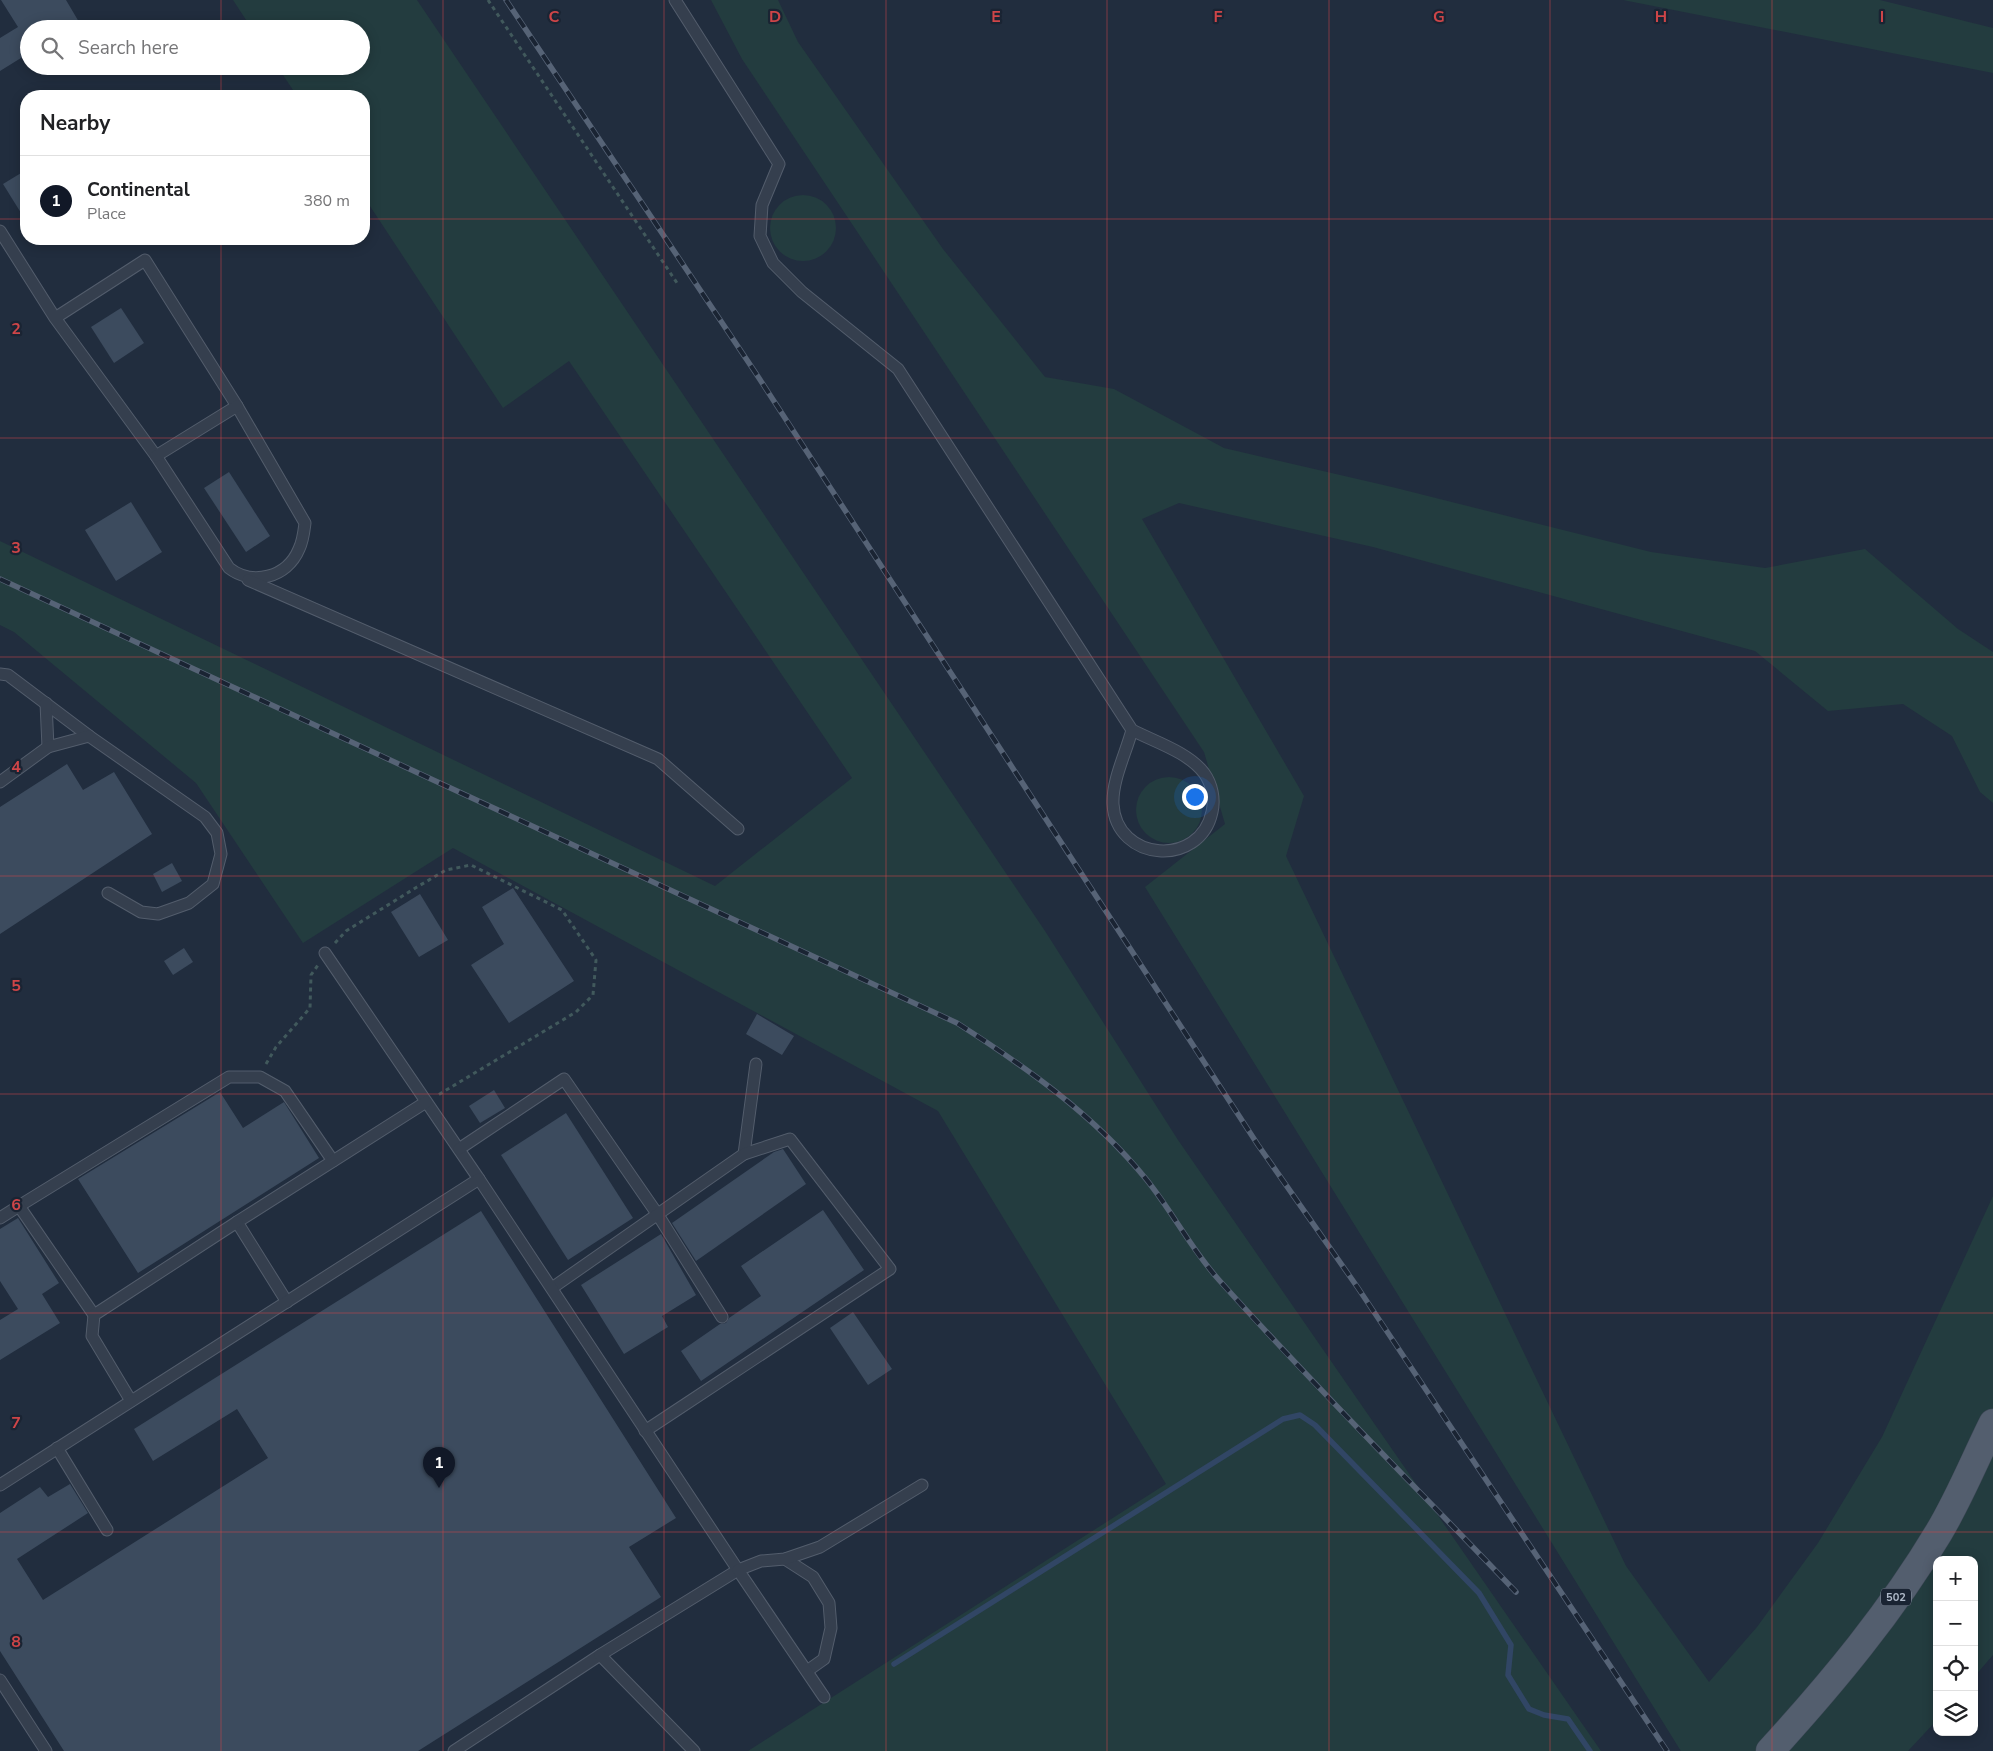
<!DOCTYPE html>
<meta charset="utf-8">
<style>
body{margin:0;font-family:"Nunito Sans",sans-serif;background:#f2f2f2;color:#202124}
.controls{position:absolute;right:15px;bottom:15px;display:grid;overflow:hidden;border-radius:10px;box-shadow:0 2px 12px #0003}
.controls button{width:45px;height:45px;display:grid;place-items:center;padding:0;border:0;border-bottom:1px solid #e0e0e0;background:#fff;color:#202124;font:25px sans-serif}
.you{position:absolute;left:1194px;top:796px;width:18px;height:18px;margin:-12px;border:4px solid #fff;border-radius:50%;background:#1a73e8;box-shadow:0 0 0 8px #1a73e833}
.badge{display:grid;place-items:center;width:32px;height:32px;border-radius:50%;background:#111827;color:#fff;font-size:16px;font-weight:700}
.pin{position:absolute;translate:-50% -41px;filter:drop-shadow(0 1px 2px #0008)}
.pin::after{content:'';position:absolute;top:26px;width:18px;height:15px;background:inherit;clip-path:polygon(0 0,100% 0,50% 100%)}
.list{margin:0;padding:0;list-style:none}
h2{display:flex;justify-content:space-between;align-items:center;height:65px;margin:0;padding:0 20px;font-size:21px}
h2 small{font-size:16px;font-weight:400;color:#757577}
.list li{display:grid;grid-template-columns:32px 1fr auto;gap:15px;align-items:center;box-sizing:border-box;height:90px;padding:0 20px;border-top:1px solid #e0e0e0}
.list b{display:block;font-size:19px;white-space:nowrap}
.list p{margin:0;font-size:16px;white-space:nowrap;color:#757577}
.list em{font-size:16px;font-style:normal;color:#757577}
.icon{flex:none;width:28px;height:28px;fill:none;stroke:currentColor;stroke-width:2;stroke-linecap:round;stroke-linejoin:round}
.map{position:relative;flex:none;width:1993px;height:1751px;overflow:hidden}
.search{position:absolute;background:#fff;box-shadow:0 2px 12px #0003;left:20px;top:20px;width:350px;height:55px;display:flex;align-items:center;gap:12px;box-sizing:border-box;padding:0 18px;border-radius:28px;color:#757577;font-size:19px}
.panel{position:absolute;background:#fff;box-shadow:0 2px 12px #0003;left:20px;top:90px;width:350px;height:155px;border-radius:20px}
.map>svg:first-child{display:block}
.green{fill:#233c3f}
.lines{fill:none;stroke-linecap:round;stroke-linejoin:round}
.stream{stroke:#314665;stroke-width:5.5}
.building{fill:#3c4b5e}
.lane-casing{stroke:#535d6c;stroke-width:13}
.primary-casing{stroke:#3e4857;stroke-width:29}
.path{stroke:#41595c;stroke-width:3;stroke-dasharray:4 4;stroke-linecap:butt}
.lane{stroke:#353f4e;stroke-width:11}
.primary{stroke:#535e6e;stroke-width:28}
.rail-casing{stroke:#566376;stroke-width:5.5}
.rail{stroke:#1a2433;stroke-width:4;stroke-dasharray:11;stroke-linecap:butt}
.grid{fill:none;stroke:#ce4548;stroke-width:1;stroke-opacity:0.55}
.labels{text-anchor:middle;stroke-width:4.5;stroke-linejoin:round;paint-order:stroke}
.shield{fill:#1a2433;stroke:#838d9d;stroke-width:1}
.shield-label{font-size:11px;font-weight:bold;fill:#b0baca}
.grid-label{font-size:16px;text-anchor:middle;font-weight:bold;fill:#ce4548;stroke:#1a2433;stroke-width:4.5;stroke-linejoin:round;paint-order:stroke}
</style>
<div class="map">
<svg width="1993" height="1751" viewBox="0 0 1993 1751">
<rect width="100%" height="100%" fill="#212d3e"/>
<g class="green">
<polygon points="233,0 417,0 1045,931 1178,1140 1601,1751 748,1751 1166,1484 938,1111 453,848 303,943 196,783 14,632 0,625 0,541 715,886 852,778 569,361 503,408 364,197 364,96 297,96 277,66 361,66 361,29 252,29"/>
<polygon points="711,0 778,0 798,42 943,249 1045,377 1114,389 1224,448 1392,487 1651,552 1765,568 1865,549 1958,629 1993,652 1993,803 1980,792 1952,736 1903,704 1828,711 1755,651 1373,547 1179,503 1142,519 1304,796 1286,856 1626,1566 1709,1682 1757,1627 1818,1543 1882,1437 1993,1196 1993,1655 1974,1677 1974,1560 1937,1560 1937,1720 1908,1751 1681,1751 1679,1748 1145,887 1225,824 1204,752 742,59"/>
<polygon points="1623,0 1880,0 1993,28 1993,73"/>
<circle cx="803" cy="228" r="33"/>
<circle cx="1169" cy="810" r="33"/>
</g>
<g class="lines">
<polyline class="stream" points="894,1664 1283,1419 1300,1415 1315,1425 1479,1593 1511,1645 1508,1675 1529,1709 1544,1715 1568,1719 1590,1751"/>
</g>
<g class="building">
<polygon points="1,0 66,0 79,22 68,29 29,29 29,53 0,71 0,38 18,27"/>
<polygon points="26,170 26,221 3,184"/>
<polygon points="121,308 144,343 114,363 91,327"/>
<polygon points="229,472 270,536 246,552 204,488"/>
<polygon points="131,502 162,552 116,581 85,530"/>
<polygon points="67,764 83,790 114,772 152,834 0,934 0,807"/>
<polygon points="172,863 182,881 162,892 153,874"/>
<polygon points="513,888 574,981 509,1023 471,965 504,944 482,907"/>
<polygon points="420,894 448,940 419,957 391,912"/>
<polygon points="184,948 193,962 173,975 164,961"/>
<polygon points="757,1014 794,1036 782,1055 746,1034"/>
<polygon points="494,1090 505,1108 480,1123 469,1106"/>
<polygon points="220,1092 243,1128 284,1102 319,1158 138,1273 78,1179"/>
<polygon points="566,1113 633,1218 568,1260 501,1155"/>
<polygon points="783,1149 806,1184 696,1261 672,1223 774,1152"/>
<polygon points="823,1210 864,1270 701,1381 681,1351 720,1324 726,1323 729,1318 761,1296 741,1266"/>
<polygon points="481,1211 676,1518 629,1547 661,1597 418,1751 64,1751 0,1651 0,1513 40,1487 48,1497 70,1484 88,1513 17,1559 43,1600 268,1458 237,1409 153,1461 134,1429"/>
<polygon points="18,1218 59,1283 42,1294 60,1323 0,1360 0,1320 18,1309 0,1281 0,1229"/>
<polygon points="661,1234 696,1295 662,1316 668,1327 624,1354 581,1285"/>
<polygon points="853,1312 892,1369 868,1385 830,1328"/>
</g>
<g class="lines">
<defs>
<g id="lane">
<path d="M675,0L779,164L762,205L760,236L773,263L802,292L898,369L1132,730C1155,742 1188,752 1204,773C1212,784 1215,799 1212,812C1200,868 1116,862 1113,804C1112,780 1126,753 1132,730"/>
<path d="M0,231L55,318L156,456L229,568C252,586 287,578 299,549C303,541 304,531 305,523L237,406L145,260L55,318"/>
<polyline points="156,456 237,406"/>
<polyline points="248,580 658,759 738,829"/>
<polyline points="0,674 8,675 89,736"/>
<polyline points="46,703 48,747"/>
<polyline points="0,782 48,747 89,736 205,817 217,833 221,854 213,884 189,903 158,914 141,912 108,893"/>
<polyline points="325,953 479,1179"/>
<polyline points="459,1149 564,1079 658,1215 722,1317"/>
<polyline points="744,1154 756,1064"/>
<polyline points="19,1206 229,1077 260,1077 285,1091 333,1161"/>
<polyline points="0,1218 19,1206 94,1315"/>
<polyline points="552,1288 744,1154 790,1139 890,1269 645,1431"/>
<polyline points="287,1302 237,1222 426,1102"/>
<polyline points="131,1401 92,1336 94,1315 237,1222"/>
<polyline points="57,1448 107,1530"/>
<polyline points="0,1485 479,1179 738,1570 600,1655 454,1751"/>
<polyline points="785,1559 813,1577 829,1603 831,1628 824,1659 807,1671"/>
<polyline points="600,1655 694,1751"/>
<polyline points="0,1680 46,1751"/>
<polyline points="824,1697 738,1570 761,1561 785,1559 820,1547 922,1485"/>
</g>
<path id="primary" d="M1770,1751C1832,1683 1892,1611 1939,1532C1960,1497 1975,1459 1993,1423"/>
</defs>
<use href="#lane" class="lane-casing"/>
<use href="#primary" class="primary-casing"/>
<g class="path">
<polyline points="488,0 677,283"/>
<polyline points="335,943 346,931 417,887 446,870 471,865 562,910 596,960 593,995 576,1012 438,1095"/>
<polyline points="266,1064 276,1047 310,1008 311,975 318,965"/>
</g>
<use href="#lane" class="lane"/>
<use href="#primary" class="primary"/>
<defs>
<g id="rail">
<polyline points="506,0 755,372 1258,1145 1358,1288 1667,1751"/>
<path d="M0,579L957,1023C1026,1067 1094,1115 1146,1179C1172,1211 1191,1249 1219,1280C1315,1387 1417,1488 1516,1592"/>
</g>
</defs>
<use href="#rail" class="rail-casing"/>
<use href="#rail" class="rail"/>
</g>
<path class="grid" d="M221,0V29M443,0V1751M664,0V1751M886,0V1751M1107,0V1751M1329,0V1751M1550,0V1751M1772,0V1751M221,66V96M0,219H26M364,219H1993M221,239V1751M0,438H1993M0,657H1993M0,876H1993M0,1094H1993M0,1313H1993M0,1532H1993"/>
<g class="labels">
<rect class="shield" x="1881" y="1588.5" width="30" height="17" rx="4"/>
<g class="shield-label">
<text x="1896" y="1601">502</text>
</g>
</g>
<g class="grid-label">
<text x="554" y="22">C</text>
<text x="775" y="22">D</text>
<text x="996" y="22">E</text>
<text x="1218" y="22">F</text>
<text x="1439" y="22">G</text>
<text x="1661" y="22">H</text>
<text x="1882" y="22">I</text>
<text x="16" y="334">2</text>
<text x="16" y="553">3</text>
<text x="16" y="772">4</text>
<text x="16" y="991">5</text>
<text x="16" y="1210">6</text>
<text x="16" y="1428">7</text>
<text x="16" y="1647">8</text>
</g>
</svg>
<div class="controls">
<button>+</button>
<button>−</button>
<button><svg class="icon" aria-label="locate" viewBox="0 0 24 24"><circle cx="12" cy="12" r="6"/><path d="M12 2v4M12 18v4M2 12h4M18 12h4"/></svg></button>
<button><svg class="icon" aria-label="layers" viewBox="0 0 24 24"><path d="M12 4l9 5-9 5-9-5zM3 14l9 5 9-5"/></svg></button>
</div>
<div class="you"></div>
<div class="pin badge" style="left:439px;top:1488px">1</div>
<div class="search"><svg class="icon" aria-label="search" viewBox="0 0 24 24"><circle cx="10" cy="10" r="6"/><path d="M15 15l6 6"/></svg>Search here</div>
<section class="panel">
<h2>Nearby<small></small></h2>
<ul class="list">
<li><span class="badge">1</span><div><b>Continental</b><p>Place</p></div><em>380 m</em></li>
</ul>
</section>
</div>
